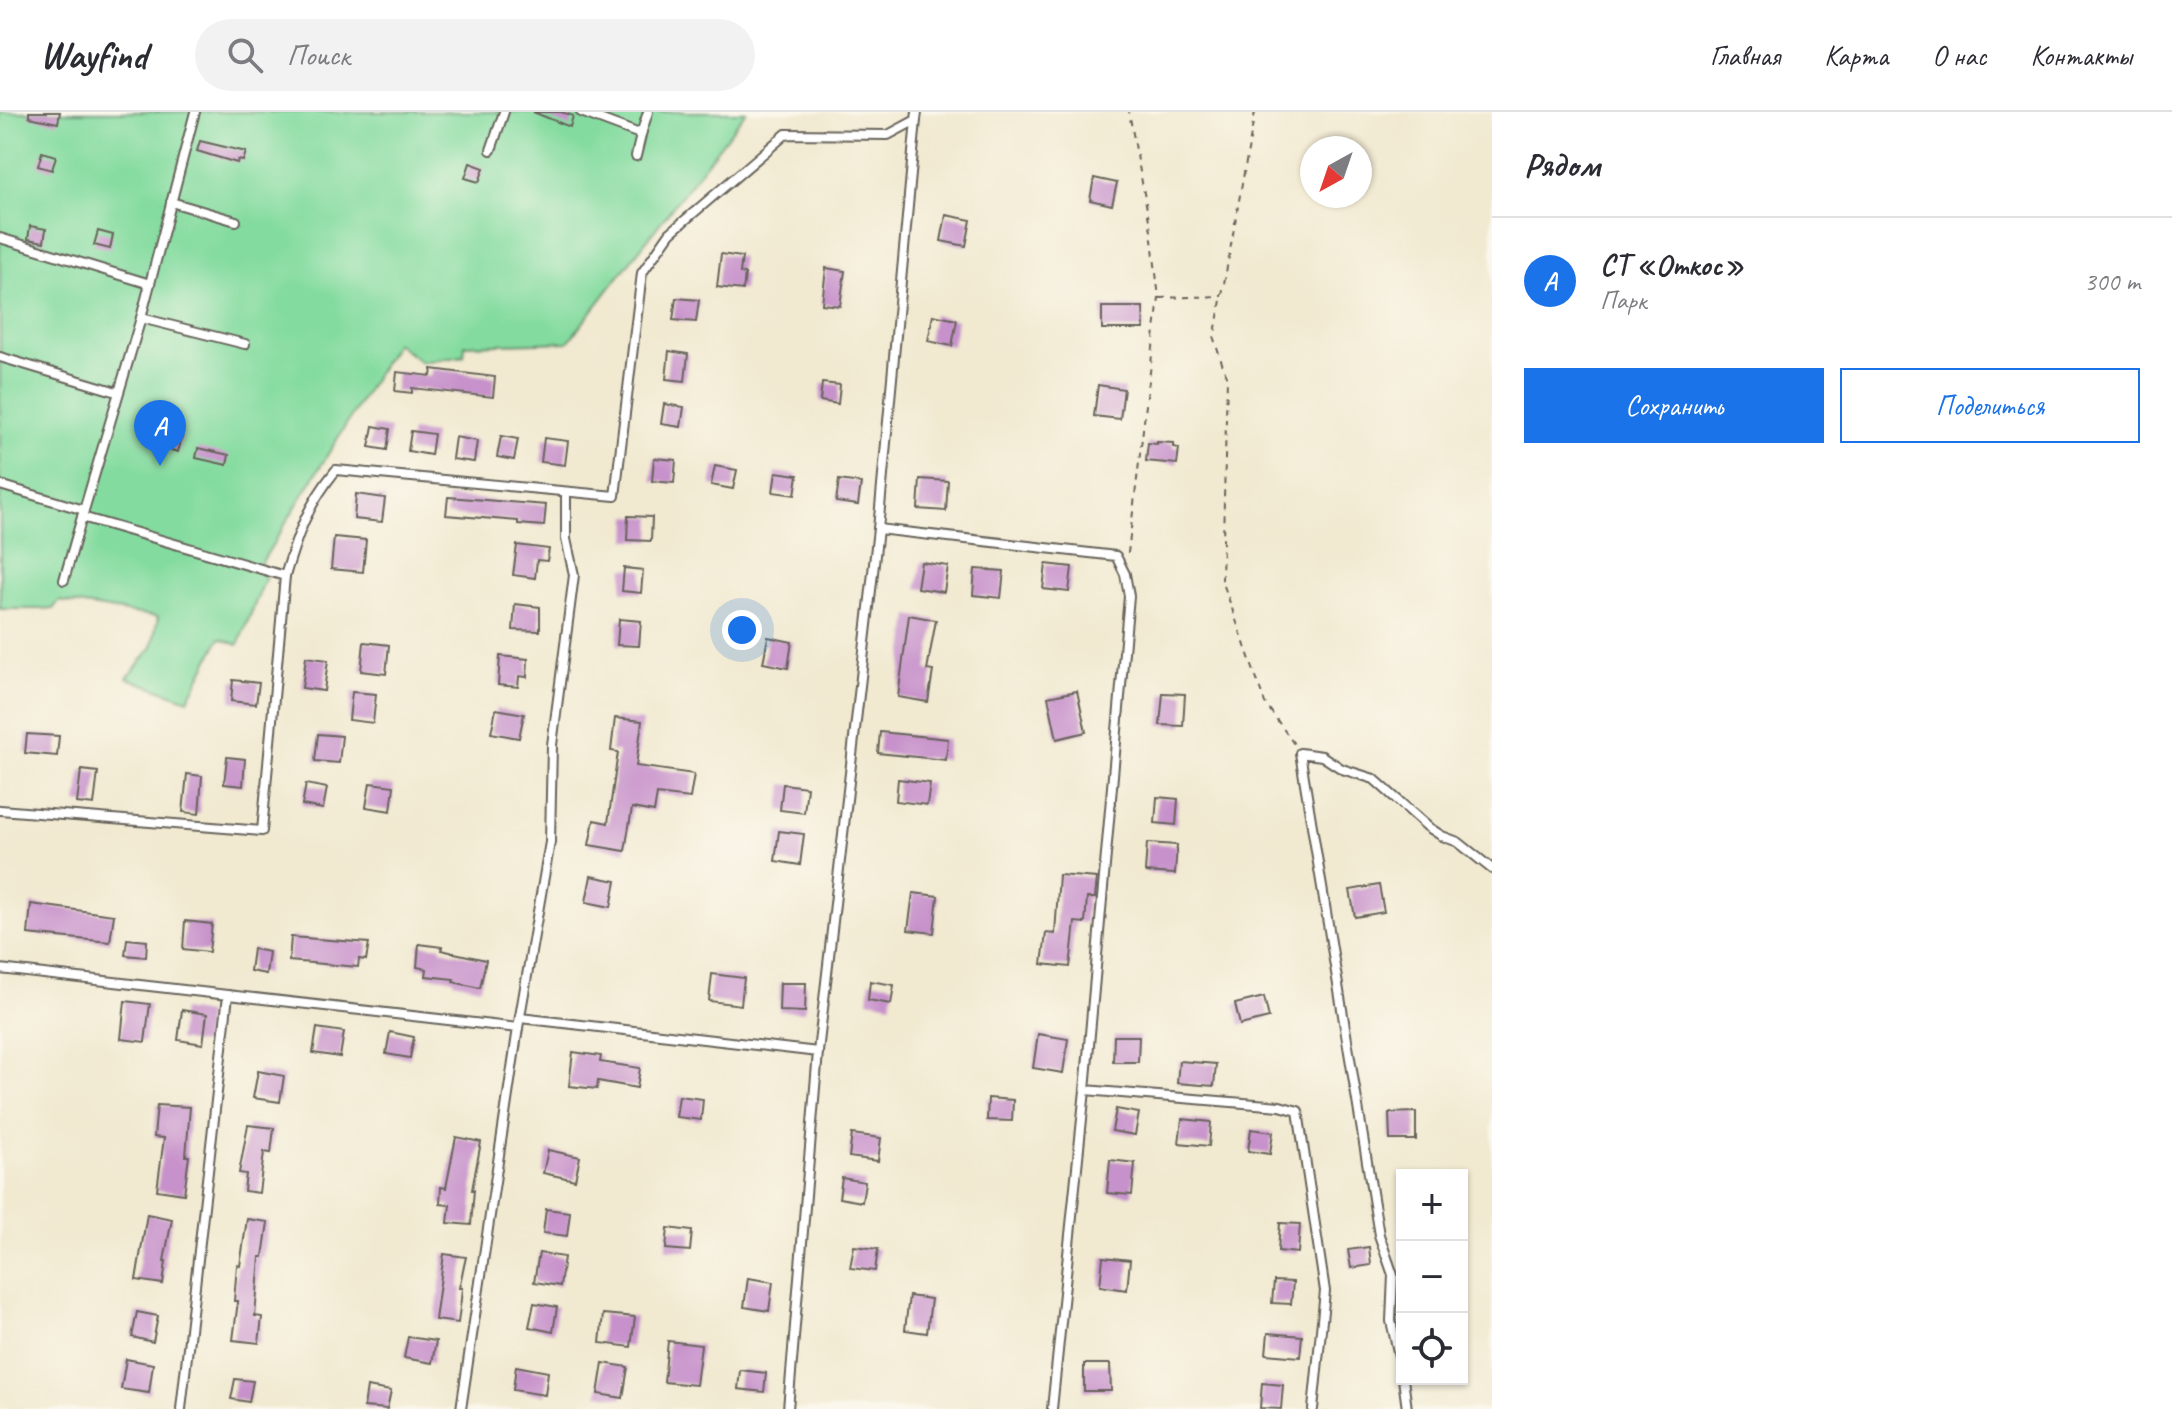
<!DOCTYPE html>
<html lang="ru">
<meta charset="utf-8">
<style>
body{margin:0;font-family:Caveat,sans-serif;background:#f2f2f3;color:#2b2b33}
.controls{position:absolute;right:24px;bottom:24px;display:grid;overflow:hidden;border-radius:0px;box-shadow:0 2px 6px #0004}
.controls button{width:72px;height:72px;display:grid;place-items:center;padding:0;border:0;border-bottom:2px solid #e1e1e2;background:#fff;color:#2b2b33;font:40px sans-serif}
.compass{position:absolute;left:1300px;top:24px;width:72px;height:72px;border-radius:50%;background:#fff;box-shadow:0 2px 6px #0004;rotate:220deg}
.you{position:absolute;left:742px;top:518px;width:28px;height:28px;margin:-20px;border:6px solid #fff;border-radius:50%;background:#1a73e8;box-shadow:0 0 0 12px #1a73e833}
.badge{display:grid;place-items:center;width:52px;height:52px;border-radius:50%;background:#1a73e8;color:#fff;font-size:26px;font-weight:700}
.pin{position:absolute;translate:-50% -66px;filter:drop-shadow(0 2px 4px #0008)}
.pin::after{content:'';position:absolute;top:42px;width:28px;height:24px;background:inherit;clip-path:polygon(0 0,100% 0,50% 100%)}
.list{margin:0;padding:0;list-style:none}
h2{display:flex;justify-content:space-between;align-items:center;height:104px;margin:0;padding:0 32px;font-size:34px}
h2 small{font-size:26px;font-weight:400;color:#7c7c81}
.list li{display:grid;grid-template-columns:52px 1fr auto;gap:24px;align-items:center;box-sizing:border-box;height:128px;padding:0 32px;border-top:2px solid #e1e1e2}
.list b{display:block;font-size:30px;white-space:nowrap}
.list p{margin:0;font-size:26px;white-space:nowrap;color:#7c7c81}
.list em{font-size:26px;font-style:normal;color:#7c7c81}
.actions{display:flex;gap:16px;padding:24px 32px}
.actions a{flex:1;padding:18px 0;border:2px solid #1a73e8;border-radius:0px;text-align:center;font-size:28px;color:#1a73e8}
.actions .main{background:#1a73e8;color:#fff}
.icon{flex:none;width:44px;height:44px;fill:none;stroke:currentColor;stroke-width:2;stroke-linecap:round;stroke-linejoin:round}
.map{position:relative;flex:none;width:1492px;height:1297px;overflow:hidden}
header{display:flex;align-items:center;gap:48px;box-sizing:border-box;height:112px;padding:0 40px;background:#fff;border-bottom:2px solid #e1e1e2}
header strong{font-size:38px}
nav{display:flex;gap:44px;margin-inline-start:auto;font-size:28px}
.search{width:560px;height:72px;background:#f2f2f3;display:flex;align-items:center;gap:20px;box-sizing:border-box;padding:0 28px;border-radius:44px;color:#7c7c81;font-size:30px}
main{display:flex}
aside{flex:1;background:#fff}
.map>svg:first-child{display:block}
.green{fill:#83db9f;stroke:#507c5e;stroke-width:2}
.building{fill:#c792cb}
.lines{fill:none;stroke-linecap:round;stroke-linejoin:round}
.service-casing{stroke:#67645b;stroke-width:12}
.path{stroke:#67645b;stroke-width:2;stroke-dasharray:6 6;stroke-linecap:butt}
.service{stroke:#fff;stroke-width:8}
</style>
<header>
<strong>Wayfind</strong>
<div class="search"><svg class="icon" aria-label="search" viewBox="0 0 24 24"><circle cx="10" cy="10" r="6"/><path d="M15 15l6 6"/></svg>Поиск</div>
<nav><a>Главная</a><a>Карта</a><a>О нас</a><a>Контакты</a></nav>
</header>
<main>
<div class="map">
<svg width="1492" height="1297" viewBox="0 0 1492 1297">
<rect width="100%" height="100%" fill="#fbf7ec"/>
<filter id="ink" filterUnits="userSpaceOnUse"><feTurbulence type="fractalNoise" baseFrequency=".0125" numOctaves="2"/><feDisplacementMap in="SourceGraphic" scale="16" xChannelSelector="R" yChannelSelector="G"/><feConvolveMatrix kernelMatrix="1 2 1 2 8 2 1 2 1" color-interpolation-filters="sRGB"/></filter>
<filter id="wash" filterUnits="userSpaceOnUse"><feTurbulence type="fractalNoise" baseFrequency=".006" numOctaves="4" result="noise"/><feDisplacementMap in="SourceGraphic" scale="32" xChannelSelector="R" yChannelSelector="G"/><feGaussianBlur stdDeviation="1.8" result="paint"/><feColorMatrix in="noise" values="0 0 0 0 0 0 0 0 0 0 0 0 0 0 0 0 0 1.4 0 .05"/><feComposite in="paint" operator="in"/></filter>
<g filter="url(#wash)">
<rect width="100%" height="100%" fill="#f1e9d0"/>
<polygon class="green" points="0,0 746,0 568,230 465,233 464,244 421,250 396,231 257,458 266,465 238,533 220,526 188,588 127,566 152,535 158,505 59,489 53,497 0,497"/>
<g id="blocks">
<g class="building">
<polygon points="29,0 60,0 58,11 29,5"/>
<polygon points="533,0 561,0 573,4 570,15"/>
<polygon points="200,29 246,40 243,49 238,48 237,51 197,39"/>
<polygon points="42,40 56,44 52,58 38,54"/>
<polygon points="470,51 484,56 479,70 465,66"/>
<polygon points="1094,66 1117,71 1112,93 1090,88"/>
<polygon points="946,103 971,108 966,134 941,129"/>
<polygon points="30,114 46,117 44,130 28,127"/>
<polygon points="98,119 113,123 110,137 94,133"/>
<polygon points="721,142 742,145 740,161 745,162 743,178 717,175"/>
<polygon points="826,156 845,159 840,194 822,192"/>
<polygon points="676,186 699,188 696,210 673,208"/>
<polygon points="1102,195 1143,195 1144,217 1102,217"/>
<polygon points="933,203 957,208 952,234 928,229"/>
<polygon points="669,239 688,242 685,269 666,267"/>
<polygon points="432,257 495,265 493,285 412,276 412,281 395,279 397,260 431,264"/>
<polygon points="822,271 840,273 838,292 820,289"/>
<polygon points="1098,273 1124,277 1120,307 1094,304"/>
<polygon points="664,292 684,295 681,315 661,312"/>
<polygon points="373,314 390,317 387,338 369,335"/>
<polygon points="411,319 434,322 431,343 408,339"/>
<polygon points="169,321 182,325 178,340 164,336"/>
<polygon points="501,324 518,327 514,348 497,345"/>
<polygon points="455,325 477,329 474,350 452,347"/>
<polygon points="544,326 568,329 565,353 541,350"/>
<polygon points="1157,330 1173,331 1173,335 1179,336 1177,352 1146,349 1148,331 1157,332"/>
<polygon points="198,336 229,343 227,353 196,346"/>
<polygon points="654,346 676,348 674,371 652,369"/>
<polygon points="715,354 737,358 733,377 711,373"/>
<polygon points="776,360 798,363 795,383 773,380"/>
<polygon points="920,367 948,369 946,399 918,397"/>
<polygon points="839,368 861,371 858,393 836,390"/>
<polygon points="356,382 385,386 382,410 354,407"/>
<polygon points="448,385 546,393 544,414 518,412 518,409 446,403"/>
<polygon points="628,404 652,405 651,429 627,428"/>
<polygon points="334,425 366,428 363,460 331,457"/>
<polygon points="517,433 549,437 547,449 537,448 535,466 513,463"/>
<polygon points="921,450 948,454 944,480 917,476"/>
<polygon points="1046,452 1072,455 1069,480 1043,477"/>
<polygon points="624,456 643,458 641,481 622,479"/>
<polygon points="975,457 1004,459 1001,486 973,483"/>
<polygon points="515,492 540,495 540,519 513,518"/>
<polygon points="909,503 936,508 927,558 933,559 928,590 898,585"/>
<polygon points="619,507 641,509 639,534 617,533"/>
<polygon points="768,525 792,530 788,556 763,551"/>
<polygon points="364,530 389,533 386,562 361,559"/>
<polygon points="500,544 528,547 527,565 519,564 518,575 498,573"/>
<polygon points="306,545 328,548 324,579 302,576"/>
<polygon points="233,568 259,571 256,592 231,589"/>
<polygon points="1077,579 1086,620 1057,627 1048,585"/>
<polygon points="352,580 376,582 373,611 349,608"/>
<polygon points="1163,581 1185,582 1183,614 1160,613"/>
<polygon points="496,597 524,602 519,626 491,621"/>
<polygon points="615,606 642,609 636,654 694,662 690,686 657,682 654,700 632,696 625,739 589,733 594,708 608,711 618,640 611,639"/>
<polygon points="880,620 948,627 946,648 878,641"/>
<polygon points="27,622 59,624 57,644 25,641"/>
<polygon points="318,622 342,624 339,651 315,649"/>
<polygon points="227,645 245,647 243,674 224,672"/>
<polygon points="81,658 98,660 94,693 77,691"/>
<polygon points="187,662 202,664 199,702 183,700"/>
<polygon points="898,667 930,671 927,693 896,689"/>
<polygon points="370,671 394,674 391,699 366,695"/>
<polygon points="306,672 327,676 323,697 302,693"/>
<polygon points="783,672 807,675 804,701 780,698"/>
<polygon points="1157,685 1178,687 1176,713 1155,711"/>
<polygon points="779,719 804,722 800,753 775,749"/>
<polygon points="1147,731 1177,733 1175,762 1145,760"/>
<polygon points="1059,763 1097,766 1095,786 1087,786 1085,811 1075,810 1070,855 1042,852 1046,821 1055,822"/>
<polygon points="591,764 616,769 611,795 586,790"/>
<polygon points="1379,773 1384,800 1355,805 1350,778"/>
<polygon points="913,781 938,784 934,821 908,818"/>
<polygon points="31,792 114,803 110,830 28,822"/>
<polygon points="185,809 212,812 209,840 183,837"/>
<polygon points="291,825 369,831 366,848 359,847 358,855 289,849"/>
<polygon points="127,827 147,829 146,845 125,843"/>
<polygon points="419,832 442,835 441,838 486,848 480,876 453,870 454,867 426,864 427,857 417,855"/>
<polygon points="253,837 269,840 266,862 250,859"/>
<polygon points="712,862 744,866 741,893 709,889"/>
<polygon points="870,869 894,873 891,892 868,888"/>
<polygon points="780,871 806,871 805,900 779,899"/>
<polygon points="1264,885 1269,906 1240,913 1235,892"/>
<polygon points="125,889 150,892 145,930 121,927"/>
<polygon points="182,898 207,902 203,932 178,928"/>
<polygon points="317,916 344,920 340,945 313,941"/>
<polygon points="390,920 414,925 410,946 386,942"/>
<polygon points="1038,922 1068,927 1063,961 1033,956"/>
<polygon points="1114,924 1139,924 1138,950 1113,950"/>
<polygon points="573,940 601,944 600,950 640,956 637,976 598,969 597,977 569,974"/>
<polygon points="1179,949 1216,952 1214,974 1177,971"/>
<polygon points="258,959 284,964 280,990 253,986"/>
<polygon points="679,984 703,987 701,1008 676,1005"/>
<polygon points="988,986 1013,988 1012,1009 987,1008"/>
<polygon points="157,993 190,995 186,1044 189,1044 184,1082 157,1078 164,1026 154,1025"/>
<polygon points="1116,997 1139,1001 1135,1023 1112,1019"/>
<polygon points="1416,1000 1416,1028 1390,1028 1389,1001"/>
<polygon points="1182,1007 1211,1010 1209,1034 1179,1031"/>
<polygon points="248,1013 274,1016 271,1041 264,1040 259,1081 244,1079 246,1062 239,1061"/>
<polygon points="1251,1017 1273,1020 1270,1042 1248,1039"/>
<polygon points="852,1022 881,1026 878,1049 849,1045"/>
<polygon points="456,1025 481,1030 472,1078 474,1078 471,1113 448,1111 450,1093 440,1092 441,1075 446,1076"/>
<polygon points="548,1038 580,1045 575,1068 543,1061"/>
<polygon points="1110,1048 1135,1051 1132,1083 1107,1081"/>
<polygon points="842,1066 865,1070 862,1090 839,1086"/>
<polygon points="546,1097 570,1100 567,1124 543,1121"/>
<polygon points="147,1102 172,1107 164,1149 166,1149 163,1172 136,1168"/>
<polygon points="247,1107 268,1110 263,1145 260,1145 255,1204 262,1205 259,1231 233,1228 238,1189 234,1189 237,1153 240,1154"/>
<polygon points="1280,1111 1300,1112 1298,1141 1278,1139"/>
<polygon points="668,1116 692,1119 690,1139 666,1137"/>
<polygon points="854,1134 878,1137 875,1159 850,1156"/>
<polygon points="1369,1135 1371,1153 1351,1156 1348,1138"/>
<polygon points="539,1141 564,1145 560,1174 534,1170"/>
<polygon points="444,1142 466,1145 459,1176 462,1176 461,1187 458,1211 435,1208"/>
<polygon points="1103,1145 1130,1148 1127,1178 1100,1174"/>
<polygon points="748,1166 773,1170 769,1199 744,1195"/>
<polygon points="1274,1169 1293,1170 1291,1192 1272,1191"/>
<polygon points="909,1184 931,1187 927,1221 905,1218"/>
<polygon points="534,1191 557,1195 553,1220 529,1215"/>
<polygon points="137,1200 158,1204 153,1230 132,1225"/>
<polygon points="603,1202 635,1205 631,1235 600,1231"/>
<polygon points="1268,1221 1302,1224 1300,1245 1266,1242"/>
<polygon points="408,1225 436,1229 432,1251 404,1246"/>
<polygon points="668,1229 701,1233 696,1273 664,1270"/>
<polygon points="126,1247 153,1252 149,1281 121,1277"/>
<polygon points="603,1251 628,1255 623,1286 598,1282"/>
<polygon points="1084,1252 1110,1252 1111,1279 1084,1279"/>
<polygon points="516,1254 548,1260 545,1283 513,1278"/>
<polygon points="740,1258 766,1261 764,1280 738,1277"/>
<polygon points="235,1267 253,1269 249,1290 231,1287"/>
<polygon points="1262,1271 1283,1273 1281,1297 1260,1296"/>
<polygon points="367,1275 391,1279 387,1297 364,1295"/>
</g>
</g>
</g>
<g filter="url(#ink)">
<use href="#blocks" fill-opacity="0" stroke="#67645b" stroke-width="2"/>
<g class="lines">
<defs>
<g id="service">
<path d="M195,0L141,206L82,405L285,464C298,421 307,394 336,358L615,384L642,161L670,121L786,22L888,23L916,8L917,0"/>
<polyline points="581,0 637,21 642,19 648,0"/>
<polyline points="491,38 504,0"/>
<polyline points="636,44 642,19"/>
<polyline points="171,90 236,109"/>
<polyline points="0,126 150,172"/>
<polyline points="141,206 245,232"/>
<polyline points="0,245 117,280"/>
<polyline points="0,373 84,398"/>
<polyline points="878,417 1116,444 1125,462 1129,484 1085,978 1052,1297"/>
<polyline points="64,468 82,405"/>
<polyline points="0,698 262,719 285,464"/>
<polyline points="0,857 518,916 461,1297"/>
<polyline points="520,906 818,940"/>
<polyline points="518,916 550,730 552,633 574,463 566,427 566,380"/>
<polyline points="1085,978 1280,994 1298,999 1325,1179 1313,1297"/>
<polyline points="1402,1257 1391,1209 1393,1163 1379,1123 1300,641 1322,644 1342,657 1374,667 1428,715 1442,724 1458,730 1492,757"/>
<polyline points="1403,1267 1407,1297"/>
<polyline points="181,1297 228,883"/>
<polyline points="788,1297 818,940 878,417 916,8"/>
</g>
</defs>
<use href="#service" class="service-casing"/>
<g class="path">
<polyline points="1255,0 1214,227 1227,266 1222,468 1265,591 1294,632"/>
<polyline points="1160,186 1222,184"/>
<polyline points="1128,441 1159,186 1151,119 1129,0"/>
</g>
<use href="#service" class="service"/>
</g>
</g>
</svg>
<div class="controls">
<button>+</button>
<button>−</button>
<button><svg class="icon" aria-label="locate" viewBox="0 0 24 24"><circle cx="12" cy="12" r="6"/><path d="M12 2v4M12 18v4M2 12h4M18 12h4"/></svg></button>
</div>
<svg class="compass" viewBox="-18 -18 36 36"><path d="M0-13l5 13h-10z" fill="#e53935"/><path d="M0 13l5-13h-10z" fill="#7c7c81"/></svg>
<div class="you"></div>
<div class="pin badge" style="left:160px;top:354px">A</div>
</div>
<aside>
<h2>Рядом<small></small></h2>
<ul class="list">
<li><span class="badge">A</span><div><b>СТ «Откос»</b><p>Парк</p></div><em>300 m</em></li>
</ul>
<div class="actions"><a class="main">Сохранить</a><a>Поделиться</a></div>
</aside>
</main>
